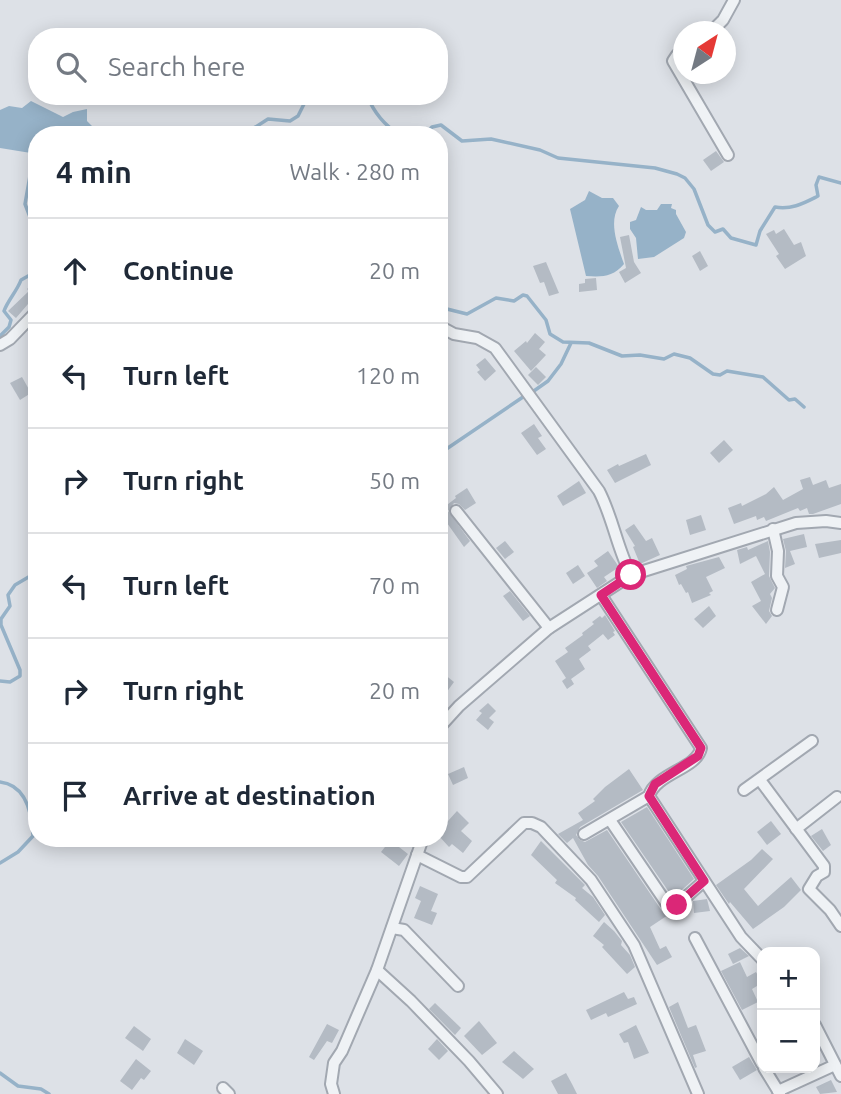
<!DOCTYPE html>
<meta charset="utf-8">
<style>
body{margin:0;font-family:Ubuntu,sans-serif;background:#f6f6f7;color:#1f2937}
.controls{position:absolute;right:21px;bottom:21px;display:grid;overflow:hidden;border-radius:14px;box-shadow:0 4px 18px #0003}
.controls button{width:63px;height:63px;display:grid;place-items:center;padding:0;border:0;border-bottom:2px solid #e0e1e3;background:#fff;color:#1f2937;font:35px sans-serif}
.compass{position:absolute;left:673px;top:21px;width:63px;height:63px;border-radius:50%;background:#fff;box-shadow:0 4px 18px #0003;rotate:36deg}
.stop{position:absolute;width:21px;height:21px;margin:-16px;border:5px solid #db2777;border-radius:50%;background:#fff}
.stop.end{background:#db2777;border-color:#fff;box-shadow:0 2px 7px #0008}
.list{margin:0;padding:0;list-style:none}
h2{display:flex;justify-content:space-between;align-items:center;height:91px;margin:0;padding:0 28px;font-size:30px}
h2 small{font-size:23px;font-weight:400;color:#747a83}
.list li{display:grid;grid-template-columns:46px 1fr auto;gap:21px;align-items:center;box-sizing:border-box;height:105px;padding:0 28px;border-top:2px solid #e0e1e3}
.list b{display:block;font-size:26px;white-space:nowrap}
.list em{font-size:23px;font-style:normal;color:#747a83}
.icon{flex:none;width:38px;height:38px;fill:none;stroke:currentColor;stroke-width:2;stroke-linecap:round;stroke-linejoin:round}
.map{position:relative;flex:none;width:841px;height:1094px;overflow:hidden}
.search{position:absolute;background:#fff;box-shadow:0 4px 18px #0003;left:28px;top:28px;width:420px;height:77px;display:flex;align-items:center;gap:18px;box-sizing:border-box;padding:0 24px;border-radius:28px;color:#747a83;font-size:26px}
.panel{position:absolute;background:#fff;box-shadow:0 4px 18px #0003;left:28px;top:126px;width:420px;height:721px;border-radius:28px}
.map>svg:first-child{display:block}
.water{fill:#96b2c8}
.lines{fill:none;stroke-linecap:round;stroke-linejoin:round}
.stream{stroke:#96b2c8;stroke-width:3.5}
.building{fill:#b4bbc4}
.street-casing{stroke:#a2a8b1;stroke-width:14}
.street{stroke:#eff2f5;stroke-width:10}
.route{stroke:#db2777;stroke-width:9}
</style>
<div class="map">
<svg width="841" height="1094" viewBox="0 0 841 1094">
<rect width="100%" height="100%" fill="#dde1e7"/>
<g class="water">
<polygon points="31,101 63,117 73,112 87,109 87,121 94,128 116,128 130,135 37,135 37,154 0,148 0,110 9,106 22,108"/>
<path d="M589,191L602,198H613L619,206C608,222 618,247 624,264C613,277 602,277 586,276L570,209L585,200Z"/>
<polygon points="661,204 672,204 671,208 676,210 676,214 686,232 684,238 654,257 638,259 636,238 630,229 630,222 636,220 641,207 646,210 657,210"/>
</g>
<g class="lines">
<g class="stream">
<path d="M367,96C375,114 384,124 399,135"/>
<polyline points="243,135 268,119 290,121 298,116 306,100 312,96"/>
<path d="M425,135L432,127L441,125L462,141L491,139L540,150L558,158L655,168L677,174L685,178L694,189L708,225L715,232L723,229L731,238L756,245L760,231L775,207C792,210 804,203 818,196L816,185L819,177L841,183"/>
<polyline points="34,153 25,204 30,217 37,223"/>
<polyline points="439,307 467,314 496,298 514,301 523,295 527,296 546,320 550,334 563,342 589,343 622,356 640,355 664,359 674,354 690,358 713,374 720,375 727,371 763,377 789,400 795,399 804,407"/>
<path d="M0,336L9,327L11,320L4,311C8,300 17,291 21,280L37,271"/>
<polyline points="531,393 548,381 561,364 571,343"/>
<polyline points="439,454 523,397"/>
<polyline points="0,681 10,682 20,676 20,670 1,625 1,619 10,606 8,595 15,585 37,572"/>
<path d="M0,782C26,785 32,813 33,836L18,852L0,863"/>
<polyline points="0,1073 18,1086 41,1089 49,1094"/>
</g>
</g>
<g class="building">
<polygon points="716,151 724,162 711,171 703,160"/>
<polygon points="784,229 794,245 801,242 806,256 785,269 776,256 779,254 766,234 774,230 776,234"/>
<polygon points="629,235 634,262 641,273 625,283 619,272 626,268 620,237"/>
<polygon points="700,251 708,266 700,271 692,256"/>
<polygon points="546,262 559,293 549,296 544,282 540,283 533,266"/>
<polygon points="596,278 597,290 579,292 579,284 585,283 585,279"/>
<polygon points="37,279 37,299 30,305 28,304 16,318 8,311 29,291 27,289"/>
<polygon points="535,333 545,342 539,349 546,355 531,371 514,351 526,341 527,343"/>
<polygon points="485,358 496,371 485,381 477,372 480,370 476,365"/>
<polygon points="536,367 546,377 538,385 528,375"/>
<polygon points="22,377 31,393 20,400 10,383"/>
<polygon points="534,424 542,436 538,438 546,449 537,455 521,433"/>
<polygon points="724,440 733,450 719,463 710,453"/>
<polygon points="646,454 651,465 615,483 607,470 618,464 619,466"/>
<polygon points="810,477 813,485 826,480 829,488 841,484 841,504 813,514 809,514 807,508 800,511 798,508 766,521 764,517 757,520 756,516 734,524 728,508 741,503 742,506 766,494 774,487 783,500 803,489 800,480"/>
<polygon points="579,481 586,493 563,506 557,496"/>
<polygon points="467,488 476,503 465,510 459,504 454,503 448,511 470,541 464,547 447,523 439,530 439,511 456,498 455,496"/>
<polygon points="701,515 706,530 690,535 686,520"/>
<polygon points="634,524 646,541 652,538 660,555 640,564 633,547 635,546 625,530"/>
<polygon points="804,534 807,547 790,551 795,564 785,568 786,551 783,539"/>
<polygon points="841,540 841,553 819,558 815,544"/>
<polygon points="505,541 514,552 505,559 496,548"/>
<polygon points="768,541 770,552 769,576 775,588 770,594 772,598 769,611 772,616 766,624 752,606 761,601 751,582 765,574 756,556 740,564 737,550 747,547 748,550"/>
<polygon points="608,551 619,567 604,577 607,581 597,588 587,573 598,566 594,561"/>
<polygon points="719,557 725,568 706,577 713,591 709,593 711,595 692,603 688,592 686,593 681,584 679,585 675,575 687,569 686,566"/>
<polygon points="578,565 585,576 573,584 566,573"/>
<polygon points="510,591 530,616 523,621 503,596"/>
<polygon points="709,606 716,616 703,628 694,619"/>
<polygon points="605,615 615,631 613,632 615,635 608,640 603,634 588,646 591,650 579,659 585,669 571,679 574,684 567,689 562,681 566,678 555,661 568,652 565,648 583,635 582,633 594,624 592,622 600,616 602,618"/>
<polygon points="439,670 454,682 446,693 439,688"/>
<polygon points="488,703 496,711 489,718 494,722 488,730 476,720 482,713 479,711"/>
<polygon points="464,767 468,778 453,785 448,774"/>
<polygon points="629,769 643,790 580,827 576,835 580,840 585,842 607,830 662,911 668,915 650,927 660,949 666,946 672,957 657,965 598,876 588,865 573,838 567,843 558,834 583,820 578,813 595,801 593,799 605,787"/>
<polygon points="647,807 694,879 673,898 621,822"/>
<polygon points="457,811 469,823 461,831 472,841 463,853 452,844 449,847 439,836 439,831"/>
<polygon points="771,821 781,834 767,845 757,832"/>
<polygon points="822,829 831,845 823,851 811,836"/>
<polygon points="392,838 405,838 399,847 408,854 399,866 381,852"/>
<polygon points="541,841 585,885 582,888 593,897 605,915 599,922 575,900 576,898 555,883 557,880 531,855"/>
<polygon points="762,849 773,859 744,889 758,906 791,877 801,890 784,907 753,929 730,902 729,904 716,885 751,860"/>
<polygon points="420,886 438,894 431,911 437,913 432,925 414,918 421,901 415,898"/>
<polygon points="707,899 710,911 694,913 693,901"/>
<polygon points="604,922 614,931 622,941 621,945 630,955 635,967 627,974 602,947 604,945 593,936"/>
<polygon points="740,948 749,956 733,964 728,954"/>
<polygon points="740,962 747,977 756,972 762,983 752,989 758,1002 742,1010 721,971"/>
<polygon points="624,992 628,999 634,997 637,1004 608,1017 606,1013 591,1020 586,1010"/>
<polygon points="678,1002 688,1028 696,1025 706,1051 693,1055 697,1067 695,1068 669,1007"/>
<polygon points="435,1003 461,1028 455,1035 429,1009"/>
<polygon points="479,1021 497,1043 482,1055 464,1036"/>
<polygon points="327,1024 339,1030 332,1043 327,1041 314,1060 309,1057"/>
<polygon points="636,1025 649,1053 634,1059 628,1042 624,1043 619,1034"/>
<polygon points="134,1026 151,1039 143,1051 125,1038"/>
<polygon points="185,1039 203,1051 194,1065 177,1053"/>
<polygon points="437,1039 448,1051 439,1060 428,1049"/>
<polygon points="514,1051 534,1069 523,1079 502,1062"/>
<polygon points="749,1057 757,1070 740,1080 732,1067"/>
<polygon points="136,1059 151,1071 144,1080 141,1078 132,1090 120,1081"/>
<polygon points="566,1073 572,1084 577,1094 558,1094 551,1081"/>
<polygon points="831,1080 837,1092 820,1094 816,1087"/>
</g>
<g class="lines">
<defs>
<g id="street">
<polyline points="711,32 723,20 734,0"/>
<polyline points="684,52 677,55 673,61 728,155"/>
<path d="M439,326L454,334L477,338L495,348L599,491C613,518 617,548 631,575"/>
<polyline points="0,345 10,339 37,311"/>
<polyline points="456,511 549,628"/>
<polyline points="773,529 778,551 777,576 783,587 777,610"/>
<path d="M601,595L701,748C697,769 656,773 649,796"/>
<polyline points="439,728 459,706 549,628 631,575 796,523 826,521 841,523"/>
<polyline points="760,780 824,866 824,872 817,876 809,889 830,910 841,926"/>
<polyline points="744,790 812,741"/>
<polyline points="610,820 669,907 677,905 704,881"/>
<polyline points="796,829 837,797"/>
<polyline points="584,834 649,796 741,937 762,959"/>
<polyline points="417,855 461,877 467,877 524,823 532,823 541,827 591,880 634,945 698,1094"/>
<polyline points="392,928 404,930 458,986"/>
<polyline points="695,938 762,1064"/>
<polyline points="377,970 411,1001 469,1061 497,1094"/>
<polyline points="815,1025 841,1076"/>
<polyline points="764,1068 780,1094"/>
<polyline points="223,1088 229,1094"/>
<polyline points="778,1091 835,1065"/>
<polyline points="334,1094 331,1084 334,1063 342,1051 377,970 423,838"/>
</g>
</defs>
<use href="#street" class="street-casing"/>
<use href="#street" class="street"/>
</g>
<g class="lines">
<polyline class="route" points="631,575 601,595 701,748 698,756 655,784 649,796 704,881 677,905"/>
</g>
</svg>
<div class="controls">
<button>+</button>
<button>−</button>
</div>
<svg class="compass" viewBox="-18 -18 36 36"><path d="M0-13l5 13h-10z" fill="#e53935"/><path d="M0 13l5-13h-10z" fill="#747a83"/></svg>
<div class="stop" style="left:631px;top:575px"></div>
<div class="stop end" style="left:677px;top:905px"></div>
<div class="search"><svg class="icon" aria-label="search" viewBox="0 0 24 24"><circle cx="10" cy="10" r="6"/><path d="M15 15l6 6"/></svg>Search here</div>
<section class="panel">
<h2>4 min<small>Walk · 280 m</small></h2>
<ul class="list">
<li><svg class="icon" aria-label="ahead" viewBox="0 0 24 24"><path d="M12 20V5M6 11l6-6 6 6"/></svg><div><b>Continue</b></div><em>20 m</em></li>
<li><svg class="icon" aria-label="left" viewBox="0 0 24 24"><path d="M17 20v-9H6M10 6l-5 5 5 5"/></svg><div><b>Turn left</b></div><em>120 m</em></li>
<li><svg class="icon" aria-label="right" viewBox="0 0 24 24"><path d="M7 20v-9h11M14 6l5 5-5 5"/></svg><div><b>Turn right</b></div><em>50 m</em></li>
<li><svg class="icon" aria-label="left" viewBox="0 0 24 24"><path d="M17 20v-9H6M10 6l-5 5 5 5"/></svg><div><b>Turn left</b></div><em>70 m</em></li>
<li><svg class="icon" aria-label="right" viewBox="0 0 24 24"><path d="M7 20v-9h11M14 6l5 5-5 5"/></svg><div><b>Turn right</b></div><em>20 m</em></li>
<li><svg class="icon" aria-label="arrive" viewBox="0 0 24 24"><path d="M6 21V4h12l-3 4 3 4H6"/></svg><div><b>Arrive at destination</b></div></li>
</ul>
</section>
</div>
